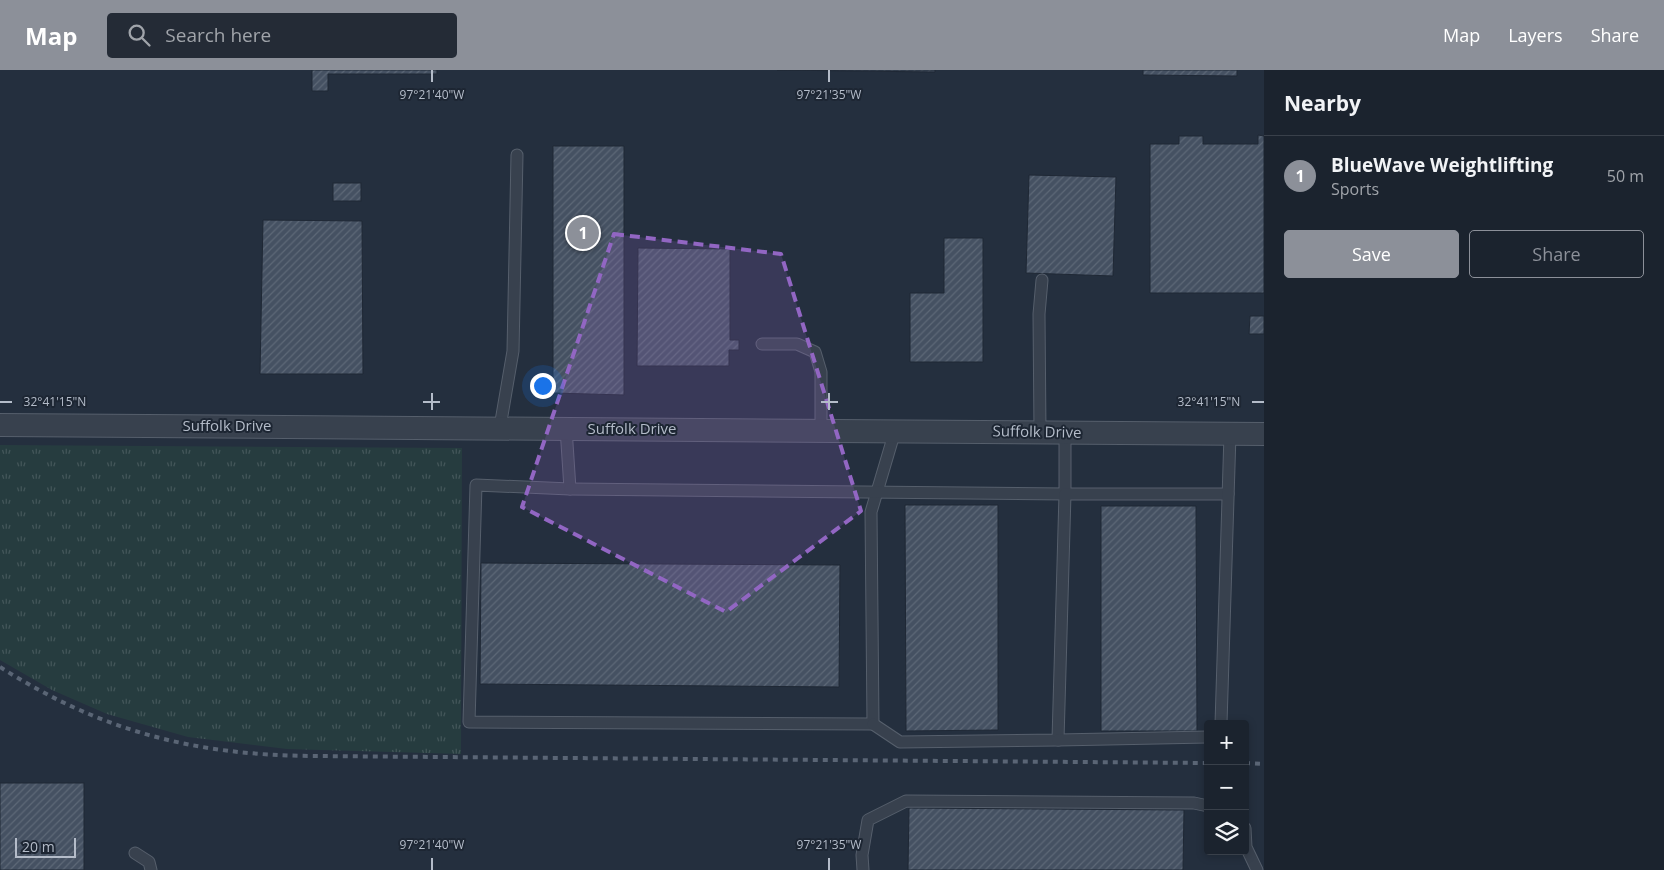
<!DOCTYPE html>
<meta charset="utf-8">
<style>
body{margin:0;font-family:"Open Sans",sans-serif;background:#242b36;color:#f1f3f6}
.controls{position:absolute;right:15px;bottom:15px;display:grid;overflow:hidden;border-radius:5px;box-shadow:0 2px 8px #0003}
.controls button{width:45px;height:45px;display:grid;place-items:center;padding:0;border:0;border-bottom:1px solid #39404a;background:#1b232e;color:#f1f3f6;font:25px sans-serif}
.scale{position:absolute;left:15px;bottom:12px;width:61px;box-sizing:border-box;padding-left:5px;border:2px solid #b4bcc9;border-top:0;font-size:14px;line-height:18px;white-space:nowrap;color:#b4bcc9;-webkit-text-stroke:4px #1d2633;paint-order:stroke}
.you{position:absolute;left:542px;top:315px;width:18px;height:18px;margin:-12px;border:4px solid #fff;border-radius:50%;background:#1a73e8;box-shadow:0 0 0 8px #1a73e833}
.badge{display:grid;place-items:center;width:32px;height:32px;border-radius:50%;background:#8c9099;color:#fff;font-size:16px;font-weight:700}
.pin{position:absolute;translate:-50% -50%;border:2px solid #fff;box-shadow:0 1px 5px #0006}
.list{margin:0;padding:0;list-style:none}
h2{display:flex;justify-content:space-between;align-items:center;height:65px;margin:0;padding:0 20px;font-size:21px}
h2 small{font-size:16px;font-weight:400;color:#a0a4aa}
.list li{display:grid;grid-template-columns:32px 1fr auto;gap:15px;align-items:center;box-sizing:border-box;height:80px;padding:0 20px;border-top:1px solid #39404a}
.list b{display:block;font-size:19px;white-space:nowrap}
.list p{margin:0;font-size:16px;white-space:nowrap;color:#a0a4aa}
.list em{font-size:16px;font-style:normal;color:#a0a4aa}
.actions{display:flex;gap:10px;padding:15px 20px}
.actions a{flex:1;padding:11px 0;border:1px solid #8c9099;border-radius:5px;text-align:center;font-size:18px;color:#8c9099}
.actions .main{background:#8c9099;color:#fff}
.icon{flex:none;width:28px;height:28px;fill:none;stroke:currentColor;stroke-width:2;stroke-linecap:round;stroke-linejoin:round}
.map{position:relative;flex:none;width:1264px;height:800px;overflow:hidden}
header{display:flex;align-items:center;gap:30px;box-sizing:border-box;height:70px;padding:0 25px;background:#8c9099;color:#fff}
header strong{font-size:24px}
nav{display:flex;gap:28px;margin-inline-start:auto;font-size:18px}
.search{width:350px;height:45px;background:#242b36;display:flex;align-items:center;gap:12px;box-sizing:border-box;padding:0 18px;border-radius:5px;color:#a0a4aa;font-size:19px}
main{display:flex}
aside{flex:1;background:#1b232e}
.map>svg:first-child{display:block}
.grass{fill:url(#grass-tufts)}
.building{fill:url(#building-hatch);stroke:#1f2835}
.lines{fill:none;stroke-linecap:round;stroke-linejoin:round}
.lane-casing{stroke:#565f6c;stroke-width:13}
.street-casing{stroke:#565f6c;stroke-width:24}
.lane{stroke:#38414e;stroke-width:11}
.street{stroke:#38414e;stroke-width:22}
.rail{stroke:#5a6575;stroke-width:4;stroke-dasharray:5 5;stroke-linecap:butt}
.marked{fill:#9266c3;fill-opacity:0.2;stroke:#9266c3;stroke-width:4;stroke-dasharray:10 6;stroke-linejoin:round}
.ticks{fill:none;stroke:#b4bcc9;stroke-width:2}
.labels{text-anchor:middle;stroke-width:4;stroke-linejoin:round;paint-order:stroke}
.street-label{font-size:15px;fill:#b4bcc9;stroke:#1d2633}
.ticks-label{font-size:12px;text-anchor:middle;fill:#b4bcc9;stroke:#1d2633;stroke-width:4;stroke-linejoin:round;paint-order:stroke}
</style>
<header>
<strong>Map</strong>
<div class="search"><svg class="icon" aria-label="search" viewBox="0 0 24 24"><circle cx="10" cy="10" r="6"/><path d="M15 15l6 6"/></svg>Search here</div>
<nav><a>Map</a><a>Layers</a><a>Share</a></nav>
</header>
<main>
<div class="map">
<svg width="1264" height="800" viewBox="0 0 1264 800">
<defs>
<pattern id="grass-tufts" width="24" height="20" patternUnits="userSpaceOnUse" patternTransform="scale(1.25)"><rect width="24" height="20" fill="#263c3f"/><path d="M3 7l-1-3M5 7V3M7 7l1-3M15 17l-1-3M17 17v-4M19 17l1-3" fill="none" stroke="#435659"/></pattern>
<pattern id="building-hatch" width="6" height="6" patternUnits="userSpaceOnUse" patternTransform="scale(1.25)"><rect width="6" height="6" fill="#455162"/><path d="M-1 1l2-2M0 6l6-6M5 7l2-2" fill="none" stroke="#5d6877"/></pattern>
</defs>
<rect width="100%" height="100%" fill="#242f3e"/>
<polygon class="grass" points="0,375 462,378 461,684 287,679 188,667 107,644 52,620 0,590"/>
<g class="building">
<polygon points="312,0 437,0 437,4 328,4 328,21 312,21"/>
<polygon points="777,0 935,0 935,2"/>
<polygon points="1143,0 1237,0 1237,6 1143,5"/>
<polygon points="1258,65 1264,66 1264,223 1150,223 1150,74 1179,74 1179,66 1203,66 1203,74 1258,74"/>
<polygon points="553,76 624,76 624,325 553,323"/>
<polygon points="1029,105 1116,107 1113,206 1026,203"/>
<rect x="333" y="113" width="28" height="18"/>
<polygon points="263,150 362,151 363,304 260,304"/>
<polygon points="944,168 983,168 983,292 910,292 910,223 944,223"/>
<polygon points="638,178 730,179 730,270 739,270 739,280 729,280 729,296 637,296"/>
<polygon points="1250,246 1264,246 1264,264 1249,264"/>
<polygon points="905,435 998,435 998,660 906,661"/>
<polygon points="1101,436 1196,436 1197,661 1101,661"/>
<polygon points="481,493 840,495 839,617 480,614"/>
<rect x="0" y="713" width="84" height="87"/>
<polygon points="909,738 1184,740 1183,800 908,800"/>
</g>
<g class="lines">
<defs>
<g id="lane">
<polyline points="762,274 797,274 815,282 821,302 821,360"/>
<polyline points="500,357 513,281 517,85"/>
<polyline points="566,358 570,419 476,415 469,652 873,654 871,442 895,361"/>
<polyline points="1040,362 1039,244 1042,210"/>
<polyline points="570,419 1065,424 1065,362"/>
<polyline points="873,654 900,672 1058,670 1065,424 1228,424"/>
<polyline points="1221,654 1230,364"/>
<polyline points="1058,670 1208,667"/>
<polyline points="1245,758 1246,777 1257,800"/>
<polyline points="135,783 149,792 151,800"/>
<polyline points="863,800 862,785 868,750 906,731 1194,733 1208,736"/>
</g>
<polyline id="street" points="0,355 1264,364"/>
</defs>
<use href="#lane" class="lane-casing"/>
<use href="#street" class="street-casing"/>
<use href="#lane" class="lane"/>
<use href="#street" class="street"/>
<g class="rail">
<path d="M0,597C101,661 193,685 312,686L1208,693"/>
<polyline points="1245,693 1264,694"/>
</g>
</g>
<path class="marked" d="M614,164L781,184L861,441L726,542L522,437Z"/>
<path class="ticks" d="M432,0V12M829,0V12M432,323V340M829,323V340M0,332H12M423,332H440M821,332H838M1252,332H1264M432,788V800M829,788V800"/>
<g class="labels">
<g class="street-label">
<text x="227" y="361">Suffolk Drive</text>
<text x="632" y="364">Suffolk Drive</text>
<text transform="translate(1037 362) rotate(1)" y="5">Suffolk Drive</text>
</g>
</g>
<g class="ticks-label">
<text x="432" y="29">97°21'40"W</text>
<text x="829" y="29">97°21'35"W</text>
<text x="55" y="336">32°41'15"N</text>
<text x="1209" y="336">32°41'15"N</text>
<text x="432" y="779">97°21'40"W</text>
<text x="829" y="779">97°21'35"W</text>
</g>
</svg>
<div class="controls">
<button>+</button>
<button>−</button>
<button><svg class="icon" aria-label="layers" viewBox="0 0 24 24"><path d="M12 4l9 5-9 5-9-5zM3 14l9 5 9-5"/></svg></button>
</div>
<div class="scale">20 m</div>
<div class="you"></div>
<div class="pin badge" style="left:583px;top:163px">1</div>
</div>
<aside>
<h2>Nearby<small></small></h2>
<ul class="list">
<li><span class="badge">1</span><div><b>BlueWave Weightlifting</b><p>Sports</p></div><em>50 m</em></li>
</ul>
<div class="actions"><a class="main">Save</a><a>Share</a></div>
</aside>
</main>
